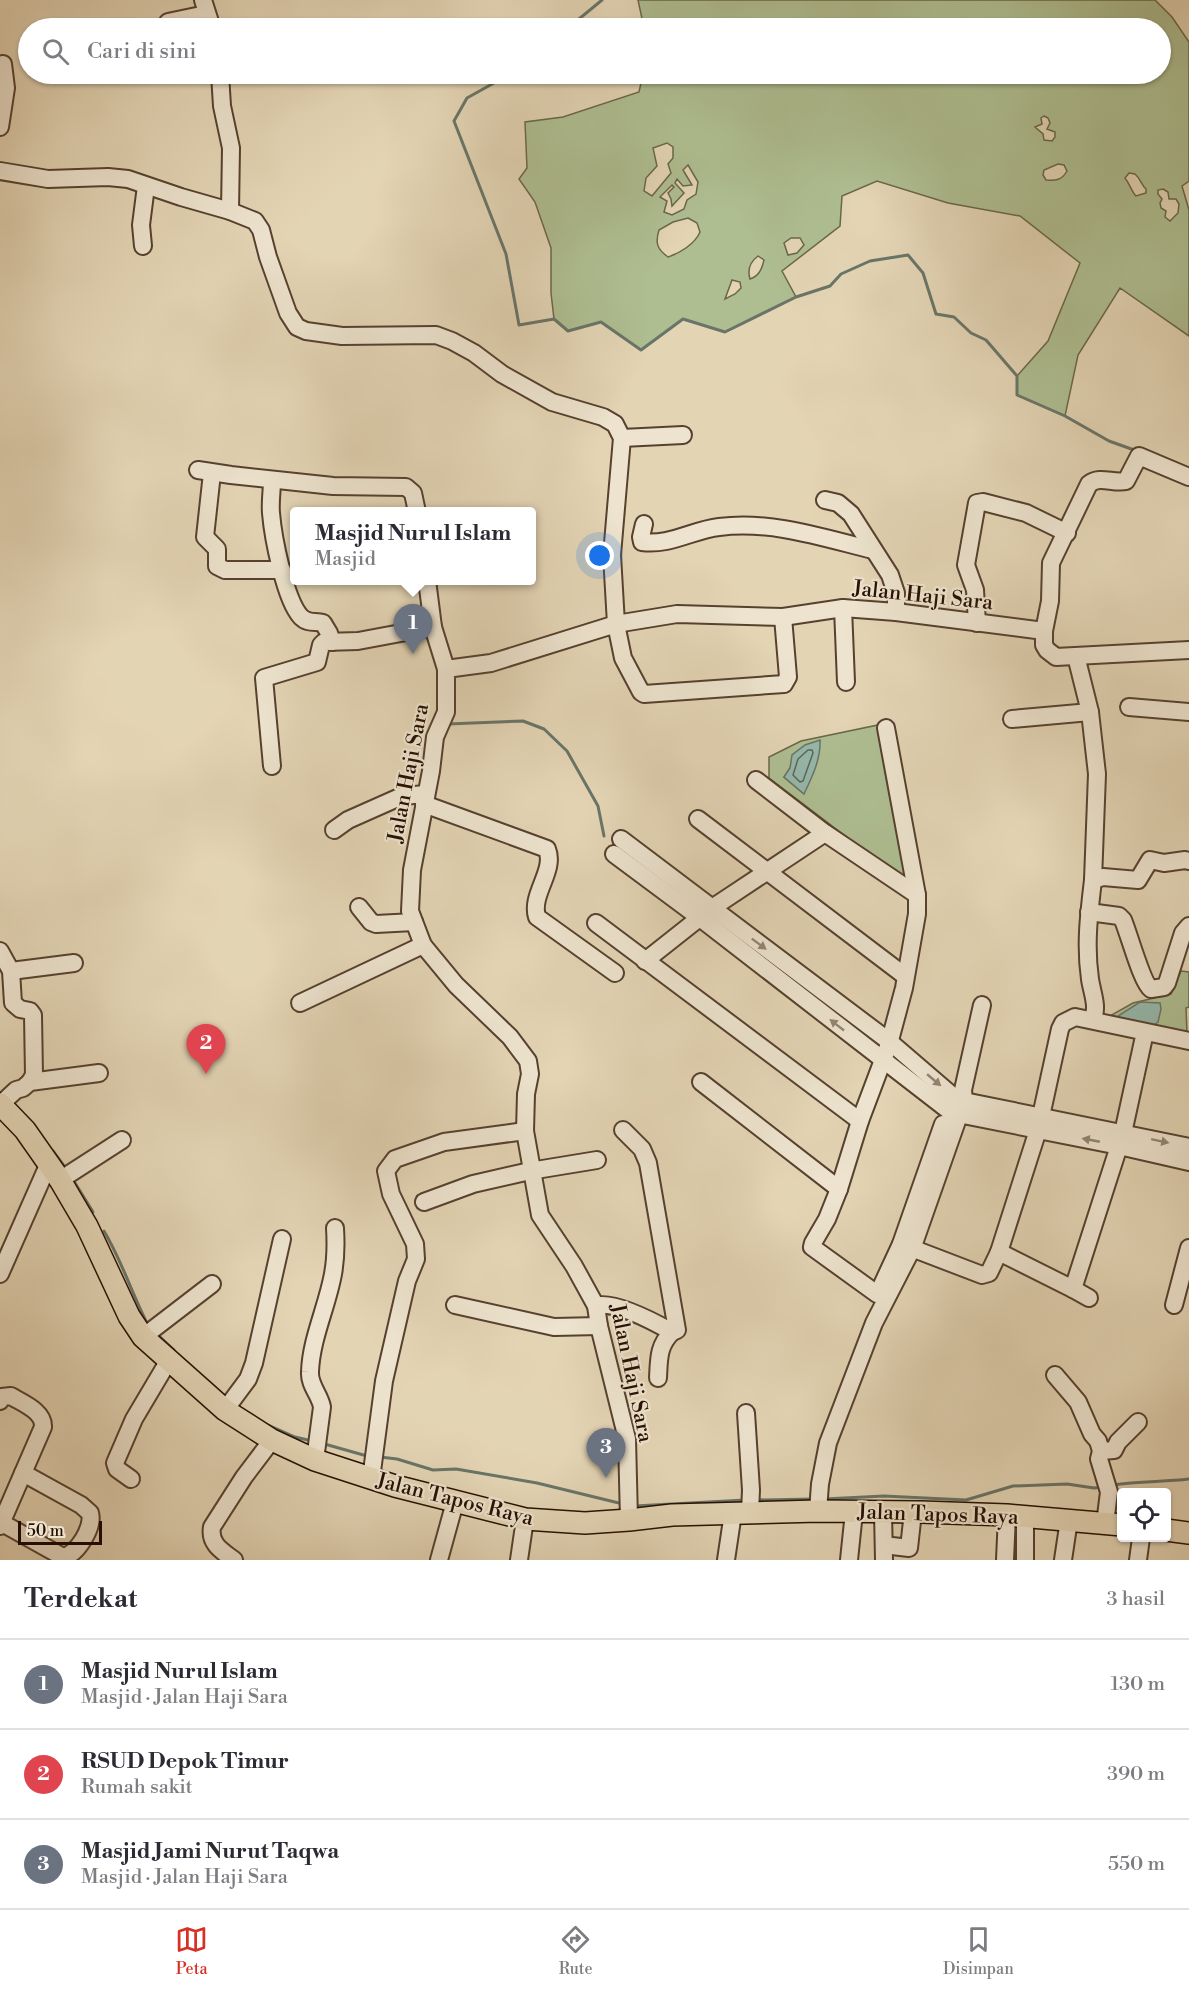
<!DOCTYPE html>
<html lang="id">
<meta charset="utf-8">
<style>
body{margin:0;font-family:"Libre Bodoni",serif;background:#f7f7f7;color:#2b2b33}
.controls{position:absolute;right:18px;bottom:18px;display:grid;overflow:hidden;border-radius:6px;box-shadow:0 2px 4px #0004}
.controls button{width:54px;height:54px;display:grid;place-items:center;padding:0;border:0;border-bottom:2px solid #e1e1e2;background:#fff;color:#2b2b33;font:30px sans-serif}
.scale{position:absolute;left:18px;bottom:15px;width:84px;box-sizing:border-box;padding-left:6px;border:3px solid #271003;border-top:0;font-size:16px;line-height:21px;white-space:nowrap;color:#271003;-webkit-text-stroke:4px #ede3ce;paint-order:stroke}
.you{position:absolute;left:600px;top:556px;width:21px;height:21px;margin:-15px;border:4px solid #fff;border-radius:50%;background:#1a73e8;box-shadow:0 0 0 9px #1a73e833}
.badge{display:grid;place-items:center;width:39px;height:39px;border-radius:50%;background:#d93025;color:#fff;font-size:20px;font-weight:700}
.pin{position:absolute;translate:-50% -50px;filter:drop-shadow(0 2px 3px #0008)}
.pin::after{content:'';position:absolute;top:32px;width:21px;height:18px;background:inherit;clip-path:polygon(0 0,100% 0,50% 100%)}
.popup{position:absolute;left:290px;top:507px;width:246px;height:78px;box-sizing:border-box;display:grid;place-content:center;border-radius:6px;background:#fff;filter:drop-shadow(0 2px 4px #0005);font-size:20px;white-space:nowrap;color:#7c7c81}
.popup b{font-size:22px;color:#2b2b33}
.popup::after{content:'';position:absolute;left:50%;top:100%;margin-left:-12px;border:12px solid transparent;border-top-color:#fff}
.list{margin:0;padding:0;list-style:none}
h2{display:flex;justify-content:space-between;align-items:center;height:78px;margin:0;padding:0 24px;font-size:26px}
h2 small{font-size:20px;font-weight:400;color:#7c7c81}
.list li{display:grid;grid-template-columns:39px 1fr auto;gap:18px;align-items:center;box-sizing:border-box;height:90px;padding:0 24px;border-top:2px solid #e1e1e2}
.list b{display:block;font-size:22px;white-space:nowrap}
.list p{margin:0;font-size:20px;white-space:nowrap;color:#7c7c81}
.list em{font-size:20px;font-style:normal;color:#7c7c81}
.icon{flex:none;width:33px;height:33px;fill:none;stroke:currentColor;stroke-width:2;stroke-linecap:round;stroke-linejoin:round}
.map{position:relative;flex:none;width:1189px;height:1560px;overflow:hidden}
.search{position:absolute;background:#fff;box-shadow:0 2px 4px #0004;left:18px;right:18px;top:18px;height:66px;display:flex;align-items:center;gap:15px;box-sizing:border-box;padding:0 21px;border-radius:33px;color:#7c7c81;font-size:22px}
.sheet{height:348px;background:#fff}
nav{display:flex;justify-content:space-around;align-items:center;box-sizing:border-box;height:84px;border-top:2px solid #e1e1e2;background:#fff;font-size:16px;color:#7c7c81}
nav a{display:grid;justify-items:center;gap:3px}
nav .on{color:#d93025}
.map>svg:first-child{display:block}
.green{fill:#aebe91;stroke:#6a674a;stroke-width:1.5;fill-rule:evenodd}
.water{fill:#95b8ac;stroke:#697568;stroke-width:1.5}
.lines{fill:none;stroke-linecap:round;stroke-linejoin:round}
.shore{stroke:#5e6458;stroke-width:1.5}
.stream{stroke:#697568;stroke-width:3}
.minor-casing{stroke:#56412f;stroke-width:20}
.major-casing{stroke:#271003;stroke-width:24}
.minor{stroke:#ede3ce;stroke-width:16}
.major{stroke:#e3d4b4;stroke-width:21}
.oneway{fill:#948473}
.labels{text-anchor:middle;stroke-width:4.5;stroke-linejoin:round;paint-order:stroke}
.street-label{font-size:21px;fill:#271003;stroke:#ede3ce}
</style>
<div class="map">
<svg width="1189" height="1560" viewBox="0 0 1189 1560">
<rect width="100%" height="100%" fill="#e3d4b4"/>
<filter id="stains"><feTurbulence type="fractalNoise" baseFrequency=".00333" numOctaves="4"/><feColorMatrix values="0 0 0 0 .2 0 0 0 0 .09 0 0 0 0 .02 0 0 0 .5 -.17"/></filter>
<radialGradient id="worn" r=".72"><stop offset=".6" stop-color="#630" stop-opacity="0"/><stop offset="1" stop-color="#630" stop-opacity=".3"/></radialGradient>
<g class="green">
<path d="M638,0H1155L1172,17L1189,42V181L1182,186L1189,210V336L1120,288L1078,355L1065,416L1017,395V376L1048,341L1080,263L1020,216L948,203L877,181L842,196L840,226L782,271L796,297L725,332L683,319L641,350L601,322L568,331L554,319L551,293V248L535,202L519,179L527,168L525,122L563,117L639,92L643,74H1160V28H644ZM1044,116L1048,118L1050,123L1047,129L1055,132V137L1052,141L1044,140L1043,134L1035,127L1042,124L1041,118ZM667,143L673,147V158L668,164L671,173L652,196L644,191L646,178L657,166L653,148ZM1058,164L1064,165L1067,171C1062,180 1056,181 1046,180L1043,175L1044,170ZM688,165L698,182L696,194L687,200L684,209L672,215L664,212L667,201L660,197L672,185L674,187L668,193L671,199L672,206L684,193L675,183L677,179L683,186L692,185L683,170ZM1129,173L1135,174C1141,179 1141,185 1146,189V193L1136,196C1131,191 1130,184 1125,178ZM1163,189L1168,192L1169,199H1176L1179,204L1178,213L1170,221L1165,217L1166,211L1161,208L1160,203L1162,199L1158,194V190ZM688,218L697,223L700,232C695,244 680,253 668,257C657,249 655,243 659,230L673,222ZM791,238H800L804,245L797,253L788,255L784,243ZM758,256L764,260C762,269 759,276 750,279C747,269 750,262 758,256ZM732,280L740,282L741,288L735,294L725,299Z"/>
<path d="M878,725L906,882L769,778V757L801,741ZM790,768L804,794L784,777Z"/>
<polygon points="1181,971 1189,972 1189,1007 1186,1008 1187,1033 1101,1021 1133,1003 1171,994"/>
</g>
<g class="water">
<path d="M820,740C821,759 812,777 804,794L784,777L790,768L792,755L805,745Z"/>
<polygon points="1140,1002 1160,1003 1161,1009 1158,1022 1148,1029 1112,1020"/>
</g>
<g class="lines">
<polygon class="shore" points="808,750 812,750 813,753 803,781 800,782 793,775 798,759"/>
<g class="stream">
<polyline points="568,28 602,0"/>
<polyline points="510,74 467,98 454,121 506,254 519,325 554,319 568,331 601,322 641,350 683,319 725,332 796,297 830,286 841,274 870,261 908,255 923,273 936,314 954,317 971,333 986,340 1017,376 1017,395 1065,416 1109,441 1137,451"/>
<polyline points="448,724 523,721 544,729 567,751 598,806 604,836"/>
<polyline points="850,1022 882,1047"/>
<polyline points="892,1055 908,1068"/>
<polyline points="53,1151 67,1170"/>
<polyline points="72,1178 93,1212"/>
<path d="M104,1231C122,1261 132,1294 148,1325"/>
<polyline points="157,1334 174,1350"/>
<polyline points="268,1425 295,1437 312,1441"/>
<polyline points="321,1443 367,1456"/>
<polyline points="380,1457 397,1459 433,1470 456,1469 537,1483 623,1504"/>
<path d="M1113,1485C1139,1481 1164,1482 1189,1479"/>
<polyline points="824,1499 884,1496 966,1500 1013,1486 1067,1484 1094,1488 1103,1487"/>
<polyline points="755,1500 814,1499"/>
<polyline points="635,1506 745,1500"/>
</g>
<defs>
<g id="minor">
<polyline points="203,0 212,28"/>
<polyline points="168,22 206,14"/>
<polyline points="220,74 222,106 231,148 230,211"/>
<polyline points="0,127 6,88 3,64"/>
<polyline points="0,171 48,179 108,177 128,179 181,197 230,211 255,221 261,230 268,257 288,313 297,327 306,331 342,336 436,335 452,341 474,353 502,374 552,402 603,417 615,424 622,438 612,555 616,624 623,658 641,692 644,694 784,684 788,677 783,617"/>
<polyline points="143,246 141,225 146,186"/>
<polyline points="622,438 683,435"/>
<polyline points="198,470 231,475 333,486 406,487 413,493 417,512"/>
<polyline points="212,473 205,537 217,549 217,566 225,570 282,570"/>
<path d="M1189,477L1139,456L1126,481C1113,484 1100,475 1089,484L1051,563L1050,601L1044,631V645L1047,650L1056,657L1189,650"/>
<path d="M272,480C272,491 270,502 271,513C273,537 285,600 301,617C308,624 315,621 323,623L329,633L332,642"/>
<polyline points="825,500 838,503 851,514 890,575 896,593 896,612"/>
<path d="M644,524L641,537L642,542C669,546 693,530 719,527C771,520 824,538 873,550"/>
<polyline points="427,580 433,627 446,669"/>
<polyline points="843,608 846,682"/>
<polyline points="977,623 975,590 966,565 977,503 983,502 1026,513 1067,533"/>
<polyline points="1076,656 1090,712 1097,774 1093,880"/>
<polyline points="1129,707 1189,712"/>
<polyline points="1012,719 1090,712"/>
<polyline points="272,766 264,678 317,662 321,645 324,642 358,641 433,627"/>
<polyline points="756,780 825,833 917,895"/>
<path d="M424,804L547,849C556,871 530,894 537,917L615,973"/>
<polyline points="698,819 905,976"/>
<polyline points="334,830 348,820 402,796 426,794"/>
<polyline points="621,839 890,1042 954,1097 964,1101 1189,1147"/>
<polyline points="614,854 700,918 948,1110 958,1114 1119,1146 1189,1162"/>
<polyline points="359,907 371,922 376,924 414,922"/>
<path d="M1089,912L1119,916L1123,920C1129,934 1142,983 1151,989L1164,987L1167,983L1183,933L1189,926"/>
<polyline points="596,923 860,1121"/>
<polyline points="0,951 11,971 13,1003 20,1009 30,1011 33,1015 34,1075 30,1082"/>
<polyline points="645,961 712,908 825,833"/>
<polyline points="11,971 74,963"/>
<polyline points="300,1003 423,945"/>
<path d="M1092,1020C1099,1008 1092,993 1090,979C1085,945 1089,914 1093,880L1103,877L1138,880L1150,860L1164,863L1185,860L1189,861"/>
<polyline points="701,1082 839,1189"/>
<polyline points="0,1105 16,1090 23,1088 30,1082 99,1073"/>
<polyline points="1123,1133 1145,1032"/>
<polyline points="60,1180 122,1140"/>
<polyline points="424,1202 473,1184 530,1171 597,1160"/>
<polyline points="901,1244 982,1275 989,1273 999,1252 1038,1130 1060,1029 1063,1023 1075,1017 1189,1041"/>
<polyline points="999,1252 1073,1289 1119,1146"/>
<polyline points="0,1274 49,1163"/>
<polyline points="882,1285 901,1244 943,1124"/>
<polyline points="1073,1289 1089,1298"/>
<polyline points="877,1294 812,1247 813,1243 827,1219 839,1189 860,1121 889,1044 904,988 917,914 917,895 886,728"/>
<polyline points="455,1305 554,1327 599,1326"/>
<polyline points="1174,1305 1189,1248"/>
<path d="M596,1306C614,1300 656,1323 672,1332L677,1330L648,1163L642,1149L623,1130"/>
<polyline points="143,1337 212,1284"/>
<polyline points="1055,1375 1078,1402 1092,1434 1098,1441 1101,1451 1099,1459 1109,1492 1105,1524"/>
<path d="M658,1378C659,1359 658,1346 672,1332"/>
<path d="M0,1401L2,1397L11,1396C22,1403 44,1411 43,1427L0,1526"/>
<polyline points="225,1410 248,1379 254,1363 282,1239"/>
<polyline points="746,1413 751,1490 750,1512"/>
<polyline points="1101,1451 1114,1450 1118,1442 1138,1422"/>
<path d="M315,1460L322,1407C320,1395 309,1385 310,1372C311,1339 327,1307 333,1274C336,1258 336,1244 335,1228"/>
<polyline points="131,1479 117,1469 115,1463 134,1419 169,1360"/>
<polyline points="371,1479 384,1381 407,1281 416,1259 415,1244 391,1194 386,1171 395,1159 444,1142 525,1131"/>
<polyline points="818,1511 820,1484 828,1443 874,1323 912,1249 964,1101 963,1090 982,1005"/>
<polyline points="883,1512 884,1560"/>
<polyline points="629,1520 627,1439 599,1326 596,1306 574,1266 540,1215 525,1131 526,1094 530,1074 528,1061 510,1037 456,985 423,945 410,911 412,870 431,771 435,737 446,712 446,669 491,663 616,624 677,614 783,617 843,608 896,612 1044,631"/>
<path d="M2,1523L63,1557C77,1555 94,1527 90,1513L81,1505L23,1473"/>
<polyline points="892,1546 909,1548 913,1512"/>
<path d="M234,1560C222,1551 209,1544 212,1527L244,1477L272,1440"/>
<polyline points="439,1560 455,1502"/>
<polyline points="519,1560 525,1519"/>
<polyline points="726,1560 733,1513"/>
<polyline points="849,1560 854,1512"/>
<polyline points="1005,1560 1007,1515"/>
<polyline points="1025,1560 1025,1517"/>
<polyline points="1063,1560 1069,1520"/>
<polyline points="1138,1560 1141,1538"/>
</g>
<g id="major">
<polyline points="0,1104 25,1130 60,1180 87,1226 129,1316 143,1337 225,1410 272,1440 315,1460 395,1486 525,1519 585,1523 629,1520 672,1515 818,1511 921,1512 1007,1515 1122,1525"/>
<polyline points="1166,1530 1189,1533"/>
</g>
</defs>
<use href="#minor" class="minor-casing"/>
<use href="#major" class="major-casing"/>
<use href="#minor" class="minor"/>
<use href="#major" class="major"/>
</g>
<defs><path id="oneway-solid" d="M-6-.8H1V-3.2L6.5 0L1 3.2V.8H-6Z" transform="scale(1.5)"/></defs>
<g class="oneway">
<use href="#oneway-solid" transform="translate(759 944) rotate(37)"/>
<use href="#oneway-solid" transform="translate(837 1025) rotate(-142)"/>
<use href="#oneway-solid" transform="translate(934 1080) rotate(40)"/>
<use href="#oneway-solid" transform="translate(1091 1140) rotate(-169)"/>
<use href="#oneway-solid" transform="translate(1160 1141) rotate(12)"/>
</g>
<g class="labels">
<g class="street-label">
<text transform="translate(923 595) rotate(6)" y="7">Jalan Haji Sara</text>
<text transform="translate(408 773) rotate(-79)" y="7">Jalan Haji Sara</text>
<text transform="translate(632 1373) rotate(78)" y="7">Jalan Haji Sara</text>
<text transform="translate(455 1499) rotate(14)" y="7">Jalan Tapos Raya</text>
<text transform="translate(938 1514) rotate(2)" y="7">Jalan Tapos Raya</text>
</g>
</g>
<rect width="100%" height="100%" filter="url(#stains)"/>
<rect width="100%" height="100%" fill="url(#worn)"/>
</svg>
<div class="controls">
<button><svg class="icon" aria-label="locate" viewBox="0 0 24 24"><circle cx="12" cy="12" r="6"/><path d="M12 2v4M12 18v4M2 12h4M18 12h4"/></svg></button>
</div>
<div class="scale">50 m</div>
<div class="you"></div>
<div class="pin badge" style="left:413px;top:654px;background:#6b7280">1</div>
<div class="popup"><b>Masjid Nurul Islam</b>Masjid</div>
<div class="pin badge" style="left:206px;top:1074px;background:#e0444e">2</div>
<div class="pin badge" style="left:606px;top:1478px;background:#6b7280">3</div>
<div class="search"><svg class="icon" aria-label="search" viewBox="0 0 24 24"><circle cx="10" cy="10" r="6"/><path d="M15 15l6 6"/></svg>Cari di sini</div>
</div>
<section class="sheet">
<h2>Terdekat<small>3 hasil</small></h2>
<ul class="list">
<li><span class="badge" style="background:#6b7280">1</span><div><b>Masjid Nurul Islam</b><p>Masjid · Jalan Haji Sara</p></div><em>130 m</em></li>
<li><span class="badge" style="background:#e0444e">2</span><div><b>RSUD Depok Timur</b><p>Rumah sakit</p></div><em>390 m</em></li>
<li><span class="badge" style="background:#6b7280">3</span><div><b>Masjid Jami Nurut Taqwa</b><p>Masjid · Jalan Haji Sara</p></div><em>550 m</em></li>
</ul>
</section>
<nav>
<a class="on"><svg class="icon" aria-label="map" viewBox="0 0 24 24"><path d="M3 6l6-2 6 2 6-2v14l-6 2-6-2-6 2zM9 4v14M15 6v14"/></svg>Peta</a>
<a><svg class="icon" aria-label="directions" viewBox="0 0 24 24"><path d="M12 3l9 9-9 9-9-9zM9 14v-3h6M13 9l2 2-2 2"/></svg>Rute</a>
<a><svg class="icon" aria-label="saved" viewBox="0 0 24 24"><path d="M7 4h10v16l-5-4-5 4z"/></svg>Disimpan</a>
</nav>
